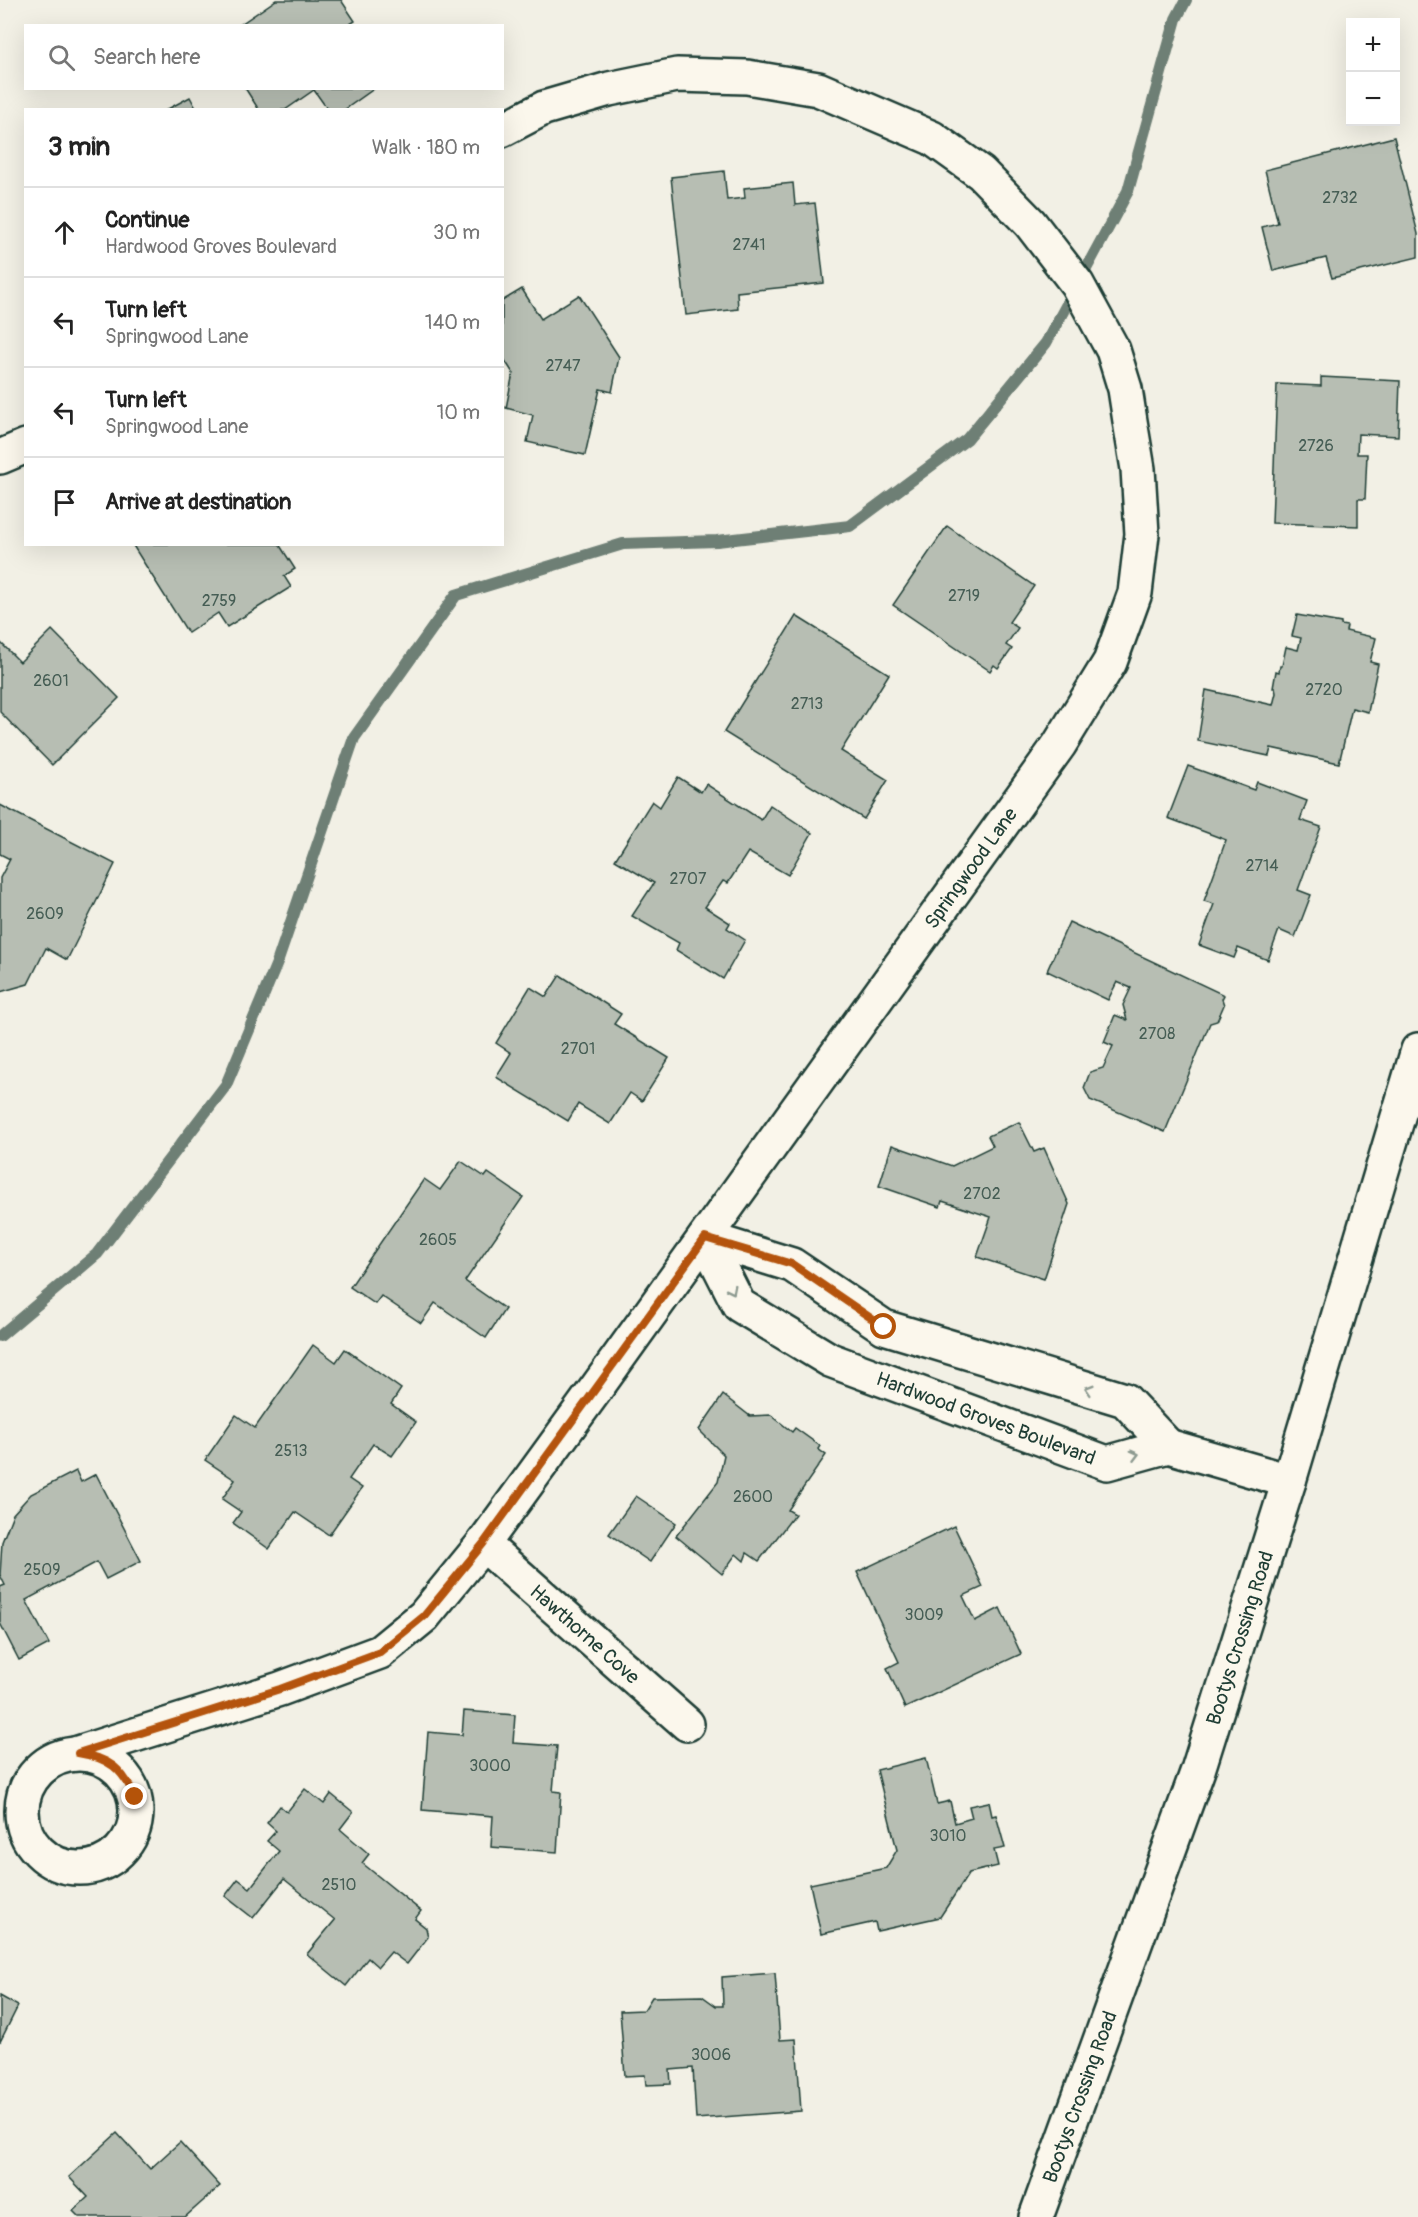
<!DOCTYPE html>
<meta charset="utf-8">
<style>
body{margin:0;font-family:Pangolin,sans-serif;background:#f6f6f6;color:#222}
.controls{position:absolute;right:18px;top:18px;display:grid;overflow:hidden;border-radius:0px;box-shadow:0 6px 24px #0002}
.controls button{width:54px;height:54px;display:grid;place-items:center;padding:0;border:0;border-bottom:2px solid #e0e0e0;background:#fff;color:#222;font:30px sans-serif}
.stop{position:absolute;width:18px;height:18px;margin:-14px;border:4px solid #b45309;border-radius:50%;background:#fff}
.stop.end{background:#b45309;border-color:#fff;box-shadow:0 2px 6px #0008}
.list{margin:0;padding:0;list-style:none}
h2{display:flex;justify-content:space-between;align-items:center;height:78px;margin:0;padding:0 24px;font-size:26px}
h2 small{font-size:20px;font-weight:400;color:#767676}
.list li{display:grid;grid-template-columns:39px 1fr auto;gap:18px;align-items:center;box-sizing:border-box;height:90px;padding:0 24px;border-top:2px solid #e0e0e0}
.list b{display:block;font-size:22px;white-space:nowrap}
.list p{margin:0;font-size:20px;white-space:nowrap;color:#767676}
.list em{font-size:20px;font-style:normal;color:#767676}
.icon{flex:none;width:33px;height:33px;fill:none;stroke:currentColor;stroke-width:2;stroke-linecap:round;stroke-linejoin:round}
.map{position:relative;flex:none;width:1418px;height:2217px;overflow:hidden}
.search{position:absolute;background:#fff;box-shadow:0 6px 24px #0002;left:24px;top:24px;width:480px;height:66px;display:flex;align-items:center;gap:15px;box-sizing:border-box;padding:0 21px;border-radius:0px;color:#767676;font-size:22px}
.panel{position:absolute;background:#fff;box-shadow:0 6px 24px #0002;left:24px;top:108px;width:480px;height:438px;border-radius:0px}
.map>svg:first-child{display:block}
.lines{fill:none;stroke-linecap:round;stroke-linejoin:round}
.stream{stroke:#6e7f75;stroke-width:12}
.building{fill:#b7beb3;stroke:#1f3d34;stroke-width:1.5}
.minor-casing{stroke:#1f3d34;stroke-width:38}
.tertiary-casing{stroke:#1f3d34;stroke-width:38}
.minor{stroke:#fbf7ec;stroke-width:33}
.tertiary{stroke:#fbf7ec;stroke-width:33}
.oneway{stroke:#8d9a90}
.route{stroke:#b45309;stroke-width:8}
.labels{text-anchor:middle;stroke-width:4.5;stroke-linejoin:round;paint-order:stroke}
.number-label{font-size:16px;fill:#455d54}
.street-label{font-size:20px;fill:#1f3d34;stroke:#fbf7ec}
</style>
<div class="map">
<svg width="1418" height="2217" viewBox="0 0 1418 2217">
<rect width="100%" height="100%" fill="#f2f0e5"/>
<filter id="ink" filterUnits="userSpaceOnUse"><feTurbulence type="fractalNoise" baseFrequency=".0167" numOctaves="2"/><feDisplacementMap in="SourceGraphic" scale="12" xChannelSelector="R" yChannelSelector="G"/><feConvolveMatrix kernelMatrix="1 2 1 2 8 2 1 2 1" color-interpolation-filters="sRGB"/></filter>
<g filter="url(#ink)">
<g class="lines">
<polyline class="stream" points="0,1336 97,1254 226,1085 277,963 354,738 456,595 623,544 717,541 850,526 967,439 1046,343 1128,191 1176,19 1186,0"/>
</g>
<g class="building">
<polygon points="276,0 341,0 355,21 347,26 238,26"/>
<polygon points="245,88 375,88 344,110 328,110 314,90 285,110 259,110"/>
<polygon points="190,97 197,110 166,110"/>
<polygon points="1394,137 1418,234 1418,257 1332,278 1326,258 1273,271 1262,227 1278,223 1265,170"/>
<polygon points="724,171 727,200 745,198 744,188 793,183 795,205 815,203 824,283 737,292 738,309 686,315 671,177"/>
<polygon points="522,289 541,319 579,295 619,357 612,392 600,389 585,455 527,442 533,415 506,408 513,373 502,356 502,301"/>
<polygon points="1321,377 1400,381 1398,436 1358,434 1357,454 1367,454 1365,499 1358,499 1358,526 1272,523 1277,384 1321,386"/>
<polygon points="947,526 1034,586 1009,622 1018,628 1006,645 1012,649 998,668 994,665 990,671 893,605"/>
<polygon points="132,544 279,544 295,569 284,576 291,587 227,627 218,613 188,633"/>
<polygon points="1297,615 1341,623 1341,625 1347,626 1346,631 1376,638 1370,662 1378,664 1368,712 1352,708 1339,763 1271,748 1269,756 1198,741 1206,690 1273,705 1276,693 1275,688 1273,688 1276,671 1279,672 1280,666 1282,666 1286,647 1298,650 1301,638 1292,636"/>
<polygon points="796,616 889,674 841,751 888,780 864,819 724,732"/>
<polygon points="52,630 119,698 52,765 0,712 0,642 20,662"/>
<polygon points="1188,766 1254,790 1257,782 1307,801 1300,820 1321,827 1298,890 1311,895 1295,937 1279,930 1268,960 1238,948 1234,958 1199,945 1214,904 1204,901 1226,840 1168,818"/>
<polygon points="678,777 701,792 706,784 761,820 770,805 812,833 788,875 748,852 728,883 723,881 705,907 730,923 727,928 745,940 723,979 676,950 679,943 632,916 654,883 615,860 652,801 660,807"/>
<polygon points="0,805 115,864 67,960 46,948 28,984 0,992 0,878 10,859 0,854"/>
<polygon points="1069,922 1224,995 1222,999 1224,1005 1217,1021 1210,1023 1165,1132 1090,1100 1084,1088 1090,1072 1103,1068 1113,1046 1104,1042 1115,1015 1127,1020 1123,1005 1131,988 1117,982 1108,1000 1047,971"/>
<polygon points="560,975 621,1014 614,1024 669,1058 642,1101 630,1093 610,1124 578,1104 568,1121 496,1077 511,1053 496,1043 530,987 546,997"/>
<polygon points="1019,1122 1034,1152 1044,1148 1069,1204 1044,1279 977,1257 991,1217 942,1201 940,1207 879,1186 892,1145 952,1166 993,1146 988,1136"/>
<polygon points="461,1161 485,1177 488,1173 523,1197 465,1281 505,1309 486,1338 435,1303 421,1323 381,1296 375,1304 350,1287 424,1179 440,1190"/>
<polygon points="313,1345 336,1362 345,1349 401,1389 391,1404 416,1422 392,1456 373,1444 349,1479 362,1488 329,1535 295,1512 269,1549 233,1523 241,1512 222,1499 235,1480 205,1460 236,1415 255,1428"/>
<polygon points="723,1395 750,1416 771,1415 792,1432 795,1428 820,1446 818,1449 826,1455 788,1510 795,1514 759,1561 747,1553 744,1561 736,1554 722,1574 676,1536 718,1482 724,1455 699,1430"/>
<polygon points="76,1471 81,1482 96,1474 141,1561 106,1579 97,1562 26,1600 49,1644 19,1660 0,1623 0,1587 5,1585 0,1575 2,1542 13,1514 31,1494"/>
<polygon points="636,1496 676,1523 650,1562 609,1534"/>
<polygon points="954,1526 983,1587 963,1596 975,1621 1000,1608 1021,1654 905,1708 887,1668 899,1662 857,1572"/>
<polygon points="464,1711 515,1715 513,1743 557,1746 553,1791 561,1792 557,1852 491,1847 493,1816 422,1810 428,1732 462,1735"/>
<polygon points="926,1758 937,1804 950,1801 955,1823 972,1818 969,1806 989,1802 992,1816 996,1815 1005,1848 994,1850 998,1866 969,1873 940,1917 877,1931 875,1922 821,1934 810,1884 886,1868 897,1850 877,1770"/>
<polygon points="305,1789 324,1804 331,1794 353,1812 340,1829 369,1854 362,1863 421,1911 415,1919 426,1928 428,1937 407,1964 391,1952 378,1967 368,1958 346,1986 307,1954 335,1920 284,1879 253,1918 225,1896 238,1879 250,1888 279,1851 267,1841 276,1831 267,1823 280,1806 287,1812"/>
<polygon points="775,1973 780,2040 796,2039 801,2111 696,2119 693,2068 670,2070 671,2084 646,2085 645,2075 625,2076 620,2011 644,2010 652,1997 702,1996 716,2006 723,2006 722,1977"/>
<polygon points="0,1996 18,2006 0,2042"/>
<polygon points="117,2133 150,2169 180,2142 220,2186 185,2217 79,2217 73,2211 88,2197 69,2177"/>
</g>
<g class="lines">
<defs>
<g id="minor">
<polyline points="0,457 26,446"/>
<path id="s1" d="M705,1238L739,1305L830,1360L1107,1463L1168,1446"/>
<polyline points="705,1238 792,1265 884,1327 1125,1400 1168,1446"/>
<polyline points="1168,1446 1289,1481"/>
<path id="s2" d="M483,1544L687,1724"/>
<path id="s3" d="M78,1753L280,1689L380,1652L424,1616L483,1544L598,1386L1059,745L1110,662L1135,593L1142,534L1138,469L1130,421L1125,389L1113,350L1077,284L1030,223L981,173L932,138L818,89L747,77L677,75L609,89L544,108L502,130"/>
<circle cx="79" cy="1811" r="57"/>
</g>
<g id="tertiary">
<path id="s4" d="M1036,2217L1198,1770L1289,1481L1418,1050"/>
</g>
</defs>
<use href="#minor" class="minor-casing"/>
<use href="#tertiary" class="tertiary-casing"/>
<use href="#minor" class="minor"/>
<use href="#tertiary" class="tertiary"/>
</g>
<defs><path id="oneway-chevron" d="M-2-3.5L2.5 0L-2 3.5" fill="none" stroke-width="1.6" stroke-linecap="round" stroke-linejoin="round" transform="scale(1.5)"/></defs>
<g class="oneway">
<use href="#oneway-chevron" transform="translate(732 1290) rotate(63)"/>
<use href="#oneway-chevron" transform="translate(1089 1389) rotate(-163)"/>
<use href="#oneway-chevron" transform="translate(1135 1455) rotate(-15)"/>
</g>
</g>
<g class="lines" filter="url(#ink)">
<path class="route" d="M135,1797C122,1768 109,1758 78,1753L280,1689L380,1652L424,1616L483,1544L705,1238L792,1264L884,1327"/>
</g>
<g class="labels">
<g class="number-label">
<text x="1340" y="203">2732</text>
<text x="749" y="250">2741</text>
<text x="563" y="371">2747</text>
<text x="1316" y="451">2726</text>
<text x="964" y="601">2719</text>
<text x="219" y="606">2759</text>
<text x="51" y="686">2601</text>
<text x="1324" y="695">2720</text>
<text x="807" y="709">2713</text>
<text x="1262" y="871">2714</text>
<text x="688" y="884">2707</text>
<text x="45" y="919">2609</text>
<text x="1157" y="1039">2708</text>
<text x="578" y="1054">2701</text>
<text x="982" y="1199">2702</text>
<text x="438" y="1245">2605</text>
<text x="291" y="1456">2513</text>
<text x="753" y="1502">2600</text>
<text x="42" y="1575">2509</text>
<text x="924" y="1620">3009</text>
<text x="490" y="1771">3000</text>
<text x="948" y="1841">3010</text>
<text x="339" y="1890">2510</text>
<text x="711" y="2060">3006</text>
</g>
<g class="street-label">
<text dy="7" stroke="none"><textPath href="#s3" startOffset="1302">Springwood Lane</textPath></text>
<text dy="7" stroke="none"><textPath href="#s1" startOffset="348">Hardwood Groves Boulevard</textPath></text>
<text dy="7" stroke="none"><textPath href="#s2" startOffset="136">Hawthorne Cove</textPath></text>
<text dy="7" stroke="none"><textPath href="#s4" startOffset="614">Bootys Crossing Road</textPath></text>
<text dy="7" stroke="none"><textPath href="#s4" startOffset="128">Bootys Crossing Road</textPath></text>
</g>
</g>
</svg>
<div class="controls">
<button>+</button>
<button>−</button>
</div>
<div class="stop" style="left:884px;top:1327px"></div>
<div class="stop end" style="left:135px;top:1797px"></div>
<div class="search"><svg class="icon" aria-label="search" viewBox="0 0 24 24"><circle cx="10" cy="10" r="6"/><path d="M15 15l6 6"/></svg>Search here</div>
<section class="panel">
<h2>3 min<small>Walk · 180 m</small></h2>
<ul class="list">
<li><svg class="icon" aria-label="ahead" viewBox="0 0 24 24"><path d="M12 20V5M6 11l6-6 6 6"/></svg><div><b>Continue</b><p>Hardwood Groves Boulevard</p></div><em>30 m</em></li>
<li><svg class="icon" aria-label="left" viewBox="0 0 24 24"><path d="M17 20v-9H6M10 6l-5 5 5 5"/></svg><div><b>Turn left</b><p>Springwood Lane</p></div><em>140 m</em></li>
<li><svg class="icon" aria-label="left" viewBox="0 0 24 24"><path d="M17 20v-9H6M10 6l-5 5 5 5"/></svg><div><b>Turn left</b><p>Springwood Lane</p></div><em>10 m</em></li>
<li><svg class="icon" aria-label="arrive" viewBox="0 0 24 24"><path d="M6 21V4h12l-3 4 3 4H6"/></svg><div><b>Arrive at destination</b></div></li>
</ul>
</section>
</div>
